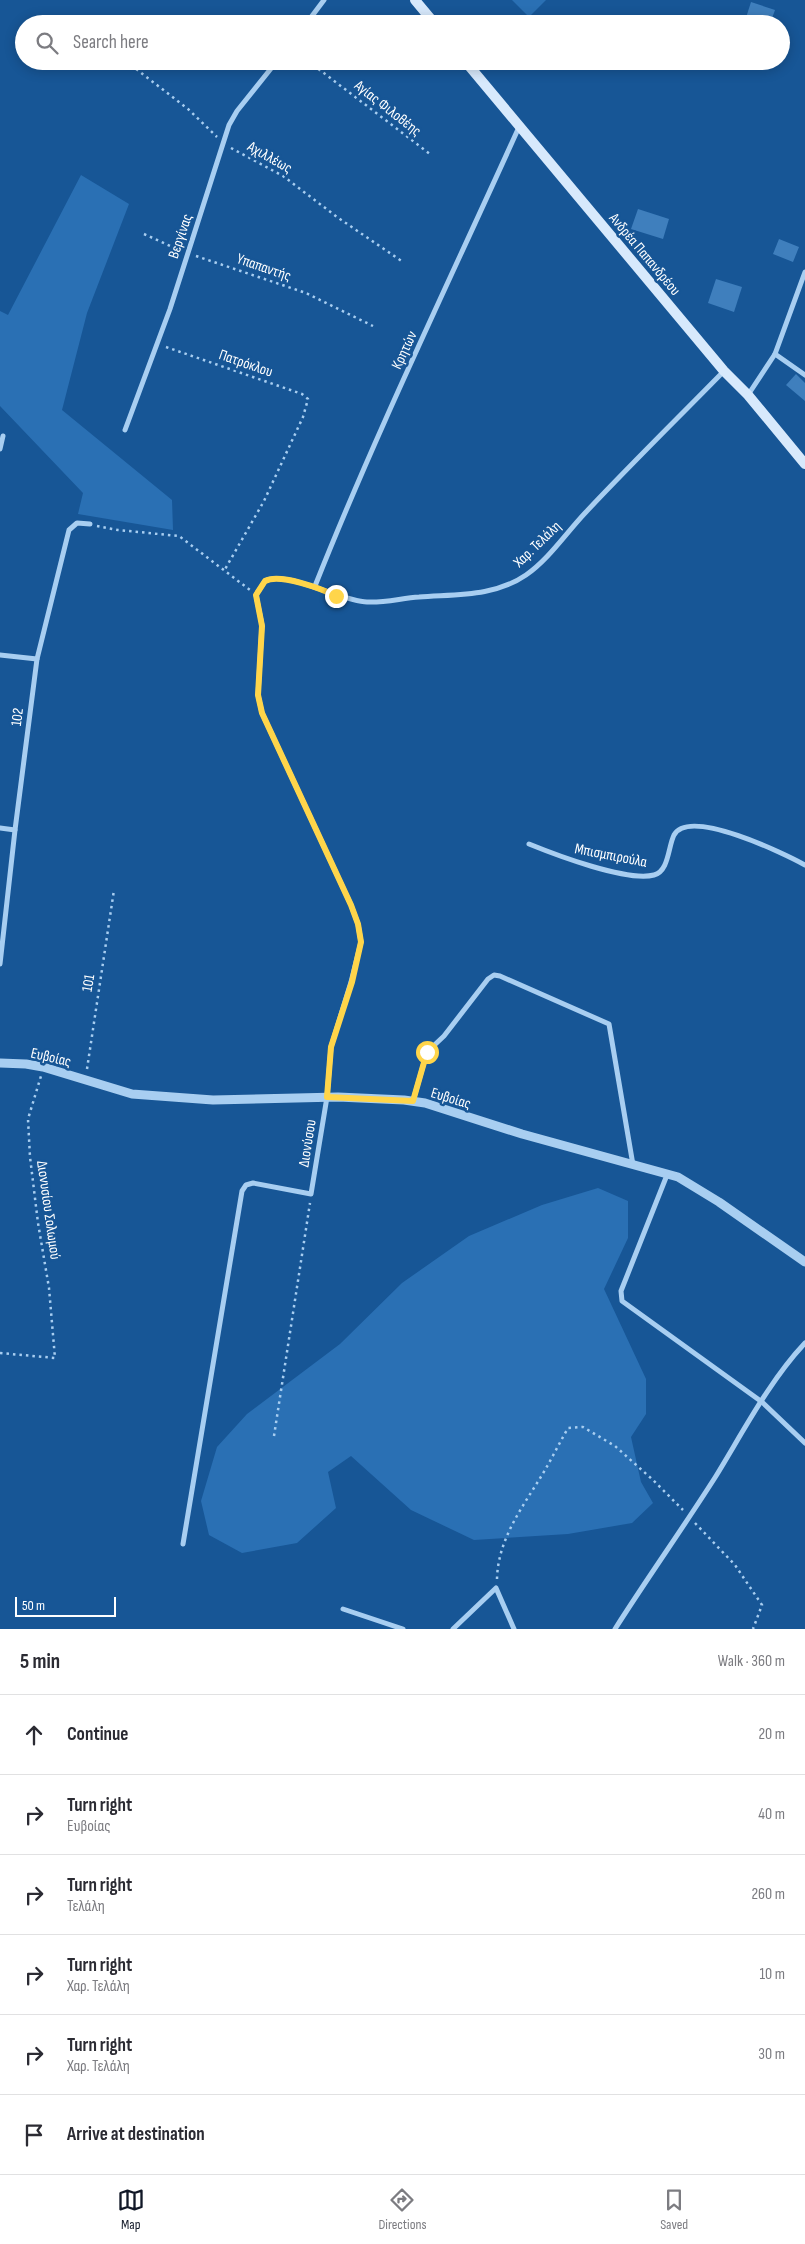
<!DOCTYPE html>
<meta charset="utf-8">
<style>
body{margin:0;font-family:"Sofia Sans Condensed",sans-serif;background:#f7f7f7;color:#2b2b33}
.scale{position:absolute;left:15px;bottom:12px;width:101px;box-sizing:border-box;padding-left:5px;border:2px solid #fff;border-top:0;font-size:14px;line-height:18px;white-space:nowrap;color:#fff;-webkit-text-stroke:4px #175696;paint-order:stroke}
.stop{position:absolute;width:15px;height:15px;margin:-11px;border:4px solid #ffd54a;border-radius:50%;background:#fff}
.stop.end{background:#ffd54a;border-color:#fff;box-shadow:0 1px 5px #0008}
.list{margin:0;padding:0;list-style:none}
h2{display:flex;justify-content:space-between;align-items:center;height:65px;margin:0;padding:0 20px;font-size:21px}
h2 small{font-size:16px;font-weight:400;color:#7c7c81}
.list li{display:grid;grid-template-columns:32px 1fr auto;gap:15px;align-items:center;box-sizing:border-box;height:80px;padding:0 20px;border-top:1px solid #e1e1e2}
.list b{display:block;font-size:19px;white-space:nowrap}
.list p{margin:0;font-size:16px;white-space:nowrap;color:#7c7c81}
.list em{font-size:16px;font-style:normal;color:#7c7c81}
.icon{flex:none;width:28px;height:28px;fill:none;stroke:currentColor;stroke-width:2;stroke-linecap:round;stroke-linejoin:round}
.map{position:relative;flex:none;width:805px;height:1629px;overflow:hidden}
.search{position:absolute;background:#fff;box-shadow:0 2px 12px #0003;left:15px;right:15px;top:15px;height:55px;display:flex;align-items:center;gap:12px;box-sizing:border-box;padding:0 18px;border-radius:28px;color:#7c7c81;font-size:19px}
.sheet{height:545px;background:#fff}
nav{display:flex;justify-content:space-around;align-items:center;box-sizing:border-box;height:70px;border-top:1px solid #e1e1e2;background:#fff;font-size:14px;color:#7c7c81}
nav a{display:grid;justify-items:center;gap:2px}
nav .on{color:#111827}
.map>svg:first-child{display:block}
.green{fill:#2a70b4}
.building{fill:#3f7fbd}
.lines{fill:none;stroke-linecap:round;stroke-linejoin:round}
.path{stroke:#a8cef1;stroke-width:2.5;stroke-dasharray:2.5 4;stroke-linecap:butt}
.minor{stroke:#a8cef1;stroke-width:5}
.tertiary{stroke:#a8cef1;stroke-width:9}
.secondary{stroke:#d7e9fc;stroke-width:10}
.route{stroke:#ffd54a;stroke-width:6}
.labels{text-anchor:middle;stroke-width:5;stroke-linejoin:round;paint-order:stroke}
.street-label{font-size:15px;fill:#fff;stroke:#175696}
</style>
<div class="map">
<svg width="805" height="1629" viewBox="0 0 805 1629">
<rect width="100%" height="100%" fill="#175696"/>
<g class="green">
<polygon points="512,0 546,0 529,17"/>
<polygon points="81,175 129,204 87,313 62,410 172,500 173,530 78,514 83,493 0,406 0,311 8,315"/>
<polygon points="598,1188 628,1201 628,1238 604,1289 646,1379 646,1414 631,1437 641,1482 653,1503 632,1523 568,1534 474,1540 411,1510 351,1456 328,1472 336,1508 297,1543 242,1553 209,1535 201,1501 217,1447 247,1414 340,1344 402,1283 469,1236 542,1205"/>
</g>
<g class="building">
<polygon points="751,2 775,10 770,24 744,24"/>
<polygon points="638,209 669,219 663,239 631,229"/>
<polygon points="779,239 799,247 793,262 773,254"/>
<polygon points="716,279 742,287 734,312 708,303"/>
<polygon points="796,374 805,383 805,401 786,385"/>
</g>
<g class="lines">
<g class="path">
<polyline points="245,16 256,24"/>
<polyline points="308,61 430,154"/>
<polyline points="131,65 188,109 217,137"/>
<polyline points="231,148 283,176 337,217 403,262"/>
<polyline points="144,234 179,250"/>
<polyline points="196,256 306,293 373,326"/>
<polyline points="166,347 302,394 308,399 303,417 264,501 224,571"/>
<polyline points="97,526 118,530 179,536 250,590"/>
<polyline points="87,1069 114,890"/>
<polyline points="0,1353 55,1358 49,1288 38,1223 30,1157 28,1119 41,1076"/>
<polyline points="274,1436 310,1203"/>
<polyline points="695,1523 735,1565 762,1605 753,1629"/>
<path d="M497,1579C498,1537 525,1504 545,1470C553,1456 560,1442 568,1428L583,1427L615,1446L653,1480L683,1510"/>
</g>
<g class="minor">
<polyline points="306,24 324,0"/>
<polyline points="775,354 805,375"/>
<polyline points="748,395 775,354 805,272"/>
<polyline points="125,430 170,309 229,125 237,111 277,61"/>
<polyline points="0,449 3,436"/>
<path d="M315,586C377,430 450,280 519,127"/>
<polyline points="0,655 37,659"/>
<polyline points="0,828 15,830"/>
<path d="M529,844C556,855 627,882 654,875C669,871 668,847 674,835C689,807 785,854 805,865"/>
<polyline points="0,964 15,830 37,659 69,530 77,523 90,524"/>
<polyline points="413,1101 427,1052 444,1036 488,979 494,975 500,976 609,1024 633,1165"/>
<polyline points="667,1175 621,1291 622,1301 762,1402 805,1443"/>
<path d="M183,1544L242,1191L246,1185L253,1183L311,1194L327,1097L331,1047L351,982L361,942L358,924L351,905L262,713L258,695L262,625L256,595L265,581C284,569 343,602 367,602C385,603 402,598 419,597C455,594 494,597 526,575C549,559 566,533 586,512C631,464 678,418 724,371"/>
<polyline points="343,1609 403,1629"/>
<polyline points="453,1629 496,1588 514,1629"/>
<path d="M615,1629C648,1577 683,1528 716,1476C743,1432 770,1380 805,1343"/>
</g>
<polyline class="tertiary" points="0,1063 26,1064 43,1067 132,1094 213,1100 338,1097 404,1100 425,1103 522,1134 678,1177 719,1202 805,1262"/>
<g class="secondary">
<polyline points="415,0 435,24"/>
<polyline points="465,61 724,371 748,395 805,464"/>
</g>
</g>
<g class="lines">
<path class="route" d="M336,596C322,589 280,573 265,581L256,595L262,626L258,695L262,713L351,905L358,924L361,942L352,982L331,1047L327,1097L413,1101L427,1052"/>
</g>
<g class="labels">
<g class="street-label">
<text transform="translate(388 108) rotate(38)" y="5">Αγίας Φιλοθέης</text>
<text transform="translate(270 157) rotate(30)" y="5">Αχιλλέως</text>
<text transform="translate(180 236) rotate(-71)" y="5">Βεργίνας</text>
<text transform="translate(645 254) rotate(50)" y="5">Ανδρέα Παπανδρέου</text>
<text transform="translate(264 267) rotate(19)" y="5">Υπαπαντής</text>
<text transform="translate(404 350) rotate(-65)" y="5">Κρητών</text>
<text transform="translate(246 363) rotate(19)" y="5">Πατρόκλου</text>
<text transform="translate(537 544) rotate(-44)" y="5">Χαρ. Τελάλη</text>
<text transform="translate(17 717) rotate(-83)" y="5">102</text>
<text transform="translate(611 855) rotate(11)" y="5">Μπισμπιρούλα</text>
<text transform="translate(88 983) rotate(-81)" y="5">101</text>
<text transform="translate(51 1057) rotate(13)" y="5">Ευβοίας</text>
<text transform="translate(451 1098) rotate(17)" y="5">Ευβοίας</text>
<text transform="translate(307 1143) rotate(-81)" y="5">Διονύσου</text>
<text transform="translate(49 1210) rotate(82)" y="5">Διονυσίου Σολωμού</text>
</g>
</g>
</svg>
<div class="scale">50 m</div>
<div class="stop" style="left:427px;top:1052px"></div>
<div class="stop end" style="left:336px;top:596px"></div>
<div class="search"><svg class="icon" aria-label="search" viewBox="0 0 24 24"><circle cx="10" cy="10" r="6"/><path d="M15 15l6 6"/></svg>Search here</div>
</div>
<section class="sheet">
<h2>5 min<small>Walk · 360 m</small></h2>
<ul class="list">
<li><svg class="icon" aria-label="ahead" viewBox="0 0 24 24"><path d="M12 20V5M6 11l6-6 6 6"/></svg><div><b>Continue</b></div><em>20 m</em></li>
<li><svg class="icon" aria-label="right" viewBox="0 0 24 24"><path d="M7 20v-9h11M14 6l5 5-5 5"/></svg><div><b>Turn right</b><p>Ευβοίας</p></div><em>40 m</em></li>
<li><svg class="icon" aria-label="right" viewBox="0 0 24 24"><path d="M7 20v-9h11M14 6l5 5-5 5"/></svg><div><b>Turn right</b><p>Τελάλη</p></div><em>260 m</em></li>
<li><svg class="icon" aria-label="right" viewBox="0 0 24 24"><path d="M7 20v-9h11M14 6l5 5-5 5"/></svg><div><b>Turn right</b><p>Χαρ. Τελάλη</p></div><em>10 m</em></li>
<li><svg class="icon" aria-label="right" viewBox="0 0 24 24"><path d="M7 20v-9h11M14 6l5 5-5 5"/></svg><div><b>Turn right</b><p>Χαρ. Τελάλη</p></div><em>30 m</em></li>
<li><svg class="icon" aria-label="arrive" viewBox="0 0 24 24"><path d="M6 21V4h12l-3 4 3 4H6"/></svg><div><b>Arrive at destination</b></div></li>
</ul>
</section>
<nav>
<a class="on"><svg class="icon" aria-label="map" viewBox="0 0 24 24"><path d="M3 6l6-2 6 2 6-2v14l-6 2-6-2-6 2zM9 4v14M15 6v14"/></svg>Map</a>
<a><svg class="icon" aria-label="directions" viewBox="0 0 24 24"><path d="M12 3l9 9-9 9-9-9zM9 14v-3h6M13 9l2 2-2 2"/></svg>Directions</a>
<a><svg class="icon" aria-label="saved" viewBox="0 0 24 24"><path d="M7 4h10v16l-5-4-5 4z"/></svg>Saved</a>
</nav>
